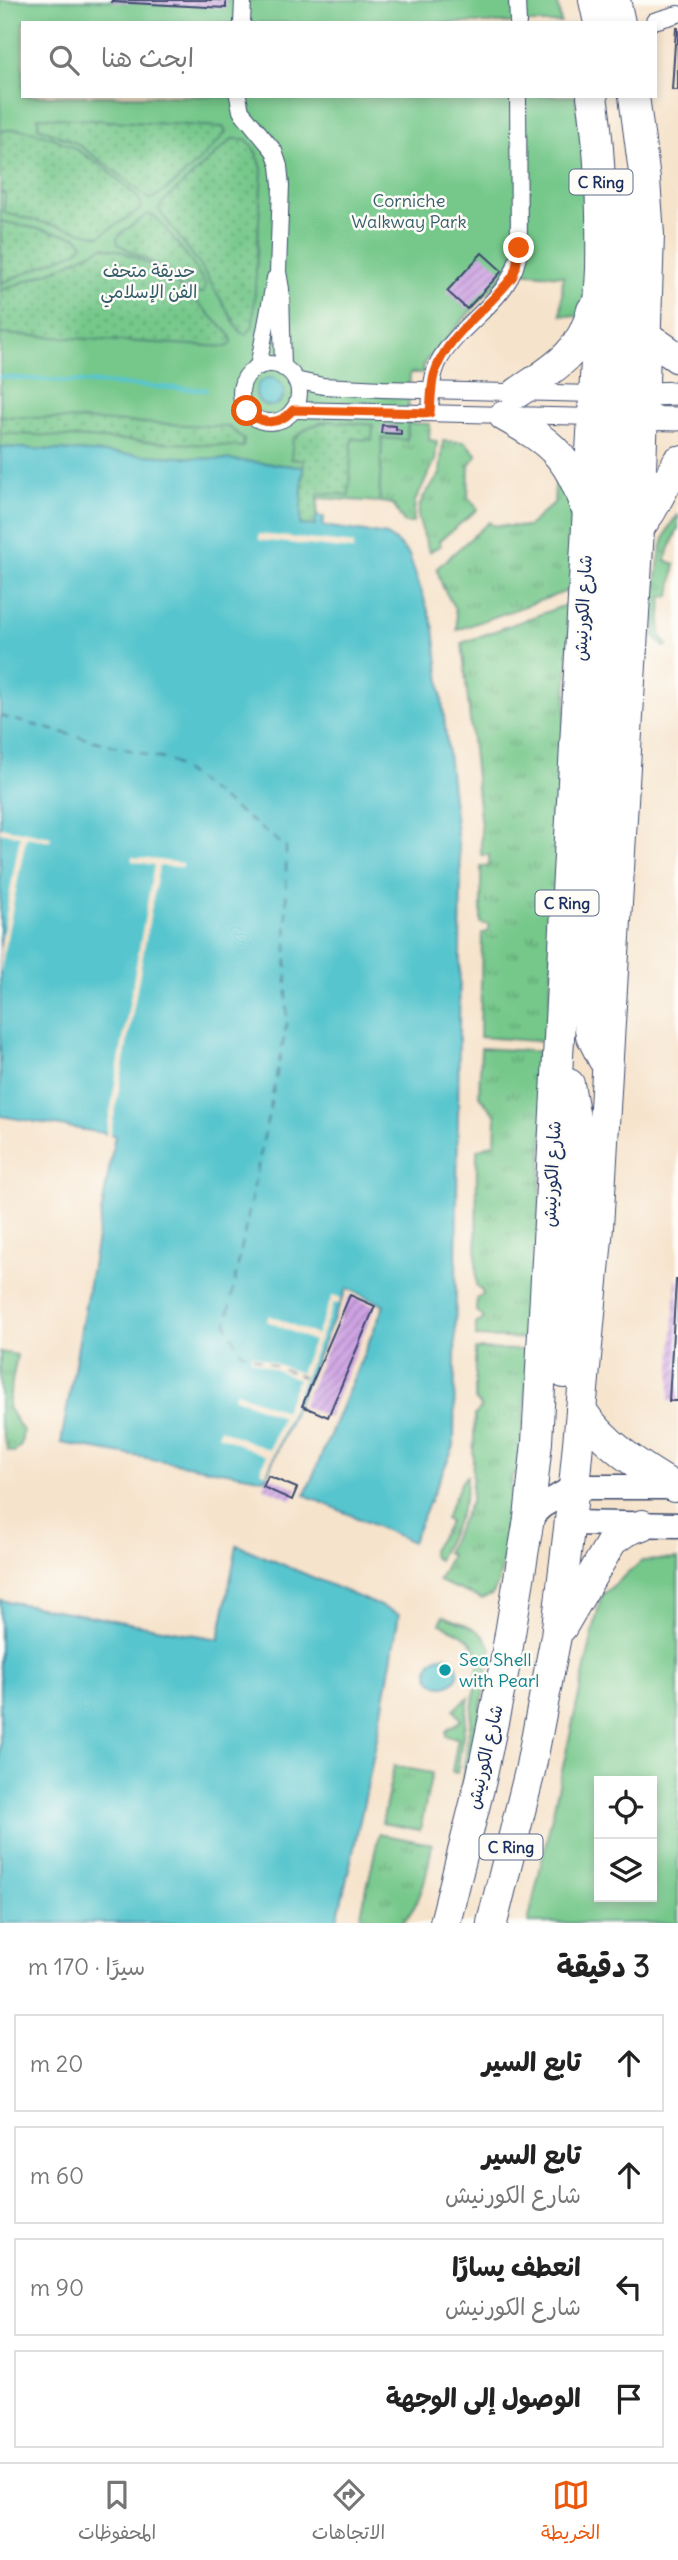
<!DOCTYPE html>
<html lang="ar">
<meta charset="utf-8">
<style>
body{margin:0;font-family:Delius,"Playpen Sans Arabic",sans-serif;background:#f2f2f2;color:#222;direction:rtl}
.controls{position:absolute;right:21px;bottom:21px;display:grid;overflow:hidden;border-radius:0px;box-shadow:0 4px 10px #0003}
.controls button{width:63px;height:63px;display:grid;place-items:center;padding:0;border:0;border-bottom:2px solid #e0e0e0;background:#fff;color:#222;font:35px sans-serif}
.stop{position:absolute;width:21px;height:21px;margin:-16px;border:5px solid #ea580c;border-radius:50%;background:#fff}
.stop.end{background:#ea580c;border-color:#fff;box-shadow:0 2px 7px #0008}
.list{margin:0;padding:0;list-style:none}
h2{display:flex;justify-content:space-between;align-items:center;height:91px;margin:0;padding:0 28px;font-size:30px}
h2 small{font-size:23px;font-weight:400;color:#767676}
.list li{display:grid;grid-template-columns:46px 1fr auto;gap:21px;align-items:center;box-sizing:border-box;height:98px;margin:0 14px 14px;padding:0 14px;border:2px solid #e0e0e0;border-radius:0px}
.list b{display:block;font-size:26px;white-space:nowrap}
.list p{margin:0;font-size:23px;white-space:nowrap;color:#767676}
.list em{font-size:23px;font-style:normal;color:#767676}
.icon{flex:none;width:38px;height:38px;fill:none;stroke:currentColor;stroke-width:2;stroke-linecap:round;stroke-linejoin:round}
.map{position:relative;flex:none;width:678px;height:1923px;overflow:hidden;direction:ltr}
.search{position:absolute;background:#fff;box-shadow:0 4px 10px #0003;left:21px;right:21px;top:21px;height:77px;display:flex;align-items:center;gap:18px;box-sizing:border-box;padding:0 24px;border-radius:0px;color:#767676;font-size:26px}
.sheet{height:539px;background:#fff}
nav{display:flex;justify-content:space-around;align-items:center;box-sizing:border-box;height:98px;border-top:2px solid #e0e0e0;background:#fff;font-size:19px;color:#767676}
nav a{display:grid;justify-items:center;gap:4px}
nav .on{color:#ea580c}
.map>svg:first-child{display:block}
.grass{fill:url(#grass-tufts);stroke:#487b74;stroke-width:2}
.park{fill:#75c78a;stroke:#487b74;stroke-width:2;fill-rule:evenodd}
.garden{fill:url(#garden-dots);stroke:#487b74;stroke-width:2}
.water{fill:#57c5cd;stroke:#397a96;stroke-width:2}
.pier{fill:#f6e3cb}
.lines{fill:none;stroke-linecap:round;stroke-linejoin:round}
.stream{stroke:#57c5cd;stroke-width:4.5}
.ferry{stroke:#2d5c7f;stroke-width:2;stroke-dasharray:9 7;stroke-linecap:butt}
.building{fill:url(#building-hatch)}
.street-casing{stroke:#3c4a6e;stroke-width:18}
.secondary-casing{stroke:#3c4a6e;stroke-width:25}
.primary-casing{stroke:#3c4a6e;stroke-width:27}
.highway-casing{stroke:#3c4a6e;stroke-width:32}
.street{stroke:#fff;stroke-width:16}
.secondary{stroke:#fff;stroke-width:23}
.primary{stroke:#fff;stroke-width:24}
.highway{stroke:#fff;stroke-width:30}
.route{stroke:#ea580c;stroke-width:9}
.culture-dot{fill:#0f9aa8;stroke:#fdfcf7;stroke-width:2.5}
.labels{text-anchor:middle;stroke-width:5;stroke-linejoin:round;paint-order:stroke}
.shield{fill:#fdfcf7;stroke:#5f6c8c;stroke-width:2}
.shield-label{font-size:16px;font-weight:bold;fill:#1b2f5e}
.park-label{font-size:18px;fill:#365d6b;stroke:#fdfcf7}
.street-label{font-size:18px;fill:#1b2f5e;stroke:#fdfcf7}
.culture-label{font-size:18px;fill:#0d838f;stroke:#fdfcf7;text-anchor:start}
</style>
<div class="map">
<svg width="678" height="1923" viewBox="0 0 678 1923">
<defs>
<pattern id="grass-tufts" width="24" height="20" patternUnits="userSpaceOnUse" patternTransform="scale(1.75)"><rect width="24" height="20" fill="#75c78a"/><path d="M3 7l-1-3M5 7V3M7 7l1-3M15 17l-1-3M17 17v-4M19 17l1-3" fill="none" stroke="#5fa274"/></pattern>
<pattern id="garden-dots" width="8" height="8" patternUnits="userSpaceOnUse" patternTransform="scale(1.75)"><rect width="8" height="8" fill="#75c78a"/><path d="M2 2h.1M6 6h.1" fill="none" stroke="#5fa274" stroke-width="1.8" stroke-linecap="round"/></pattern>
<pattern id="building-hatch" width="6" height="6" patternUnits="userSpaceOnUse" patternTransform="scale(1.75)"><rect width="6" height="6" fill="#cfa3e3"/><path d="M-1 1l2-2M0 6l6-6M5 7l2-2" fill="none" stroke="#a785bb"/></pattern>
</defs>
<rect width="100%" height="100%" fill="#fdfcf7"/>
<filter id="ink" filterUnits="userSpaceOnUse"><feTurbulence type="fractalNoise" baseFrequency=".0143" numOctaves="2"/><feDisplacementMap in="SourceGraphic" scale="14" xChannelSelector="R" yChannelSelector="G"/><feConvolveMatrix kernelMatrix="1 2 1 2 8 2 1 2 1" color-interpolation-filters="sRGB"/></filter>
<filter id="wash" filterUnits="userSpaceOnUse"><feTurbulence type="fractalNoise" baseFrequency=".00686" numOctaves="4" result="noise"/><feDisplacementMap in="SourceGraphic" scale="28" xChannelSelector="R" yChannelSelector="G"/><feGaussianBlur stdDeviation="1.57" result="paint"/><feColorMatrix in="noise" values="0 0 0 0 0 0 0 0 0 0 0 0 0 0 0 0 0 1.4 0 .05"/><feComposite in="paint" operator="in"/></filter>
<g filter="url(#wash)">
<rect width="100%" height="100%" fill="#f6e3cb"/>
<g class="grass">
<polygon points="408,423 430,424 429,440 437,441 435,461 415,501 413,523 404,523 393,504 379,502 382,438 407,440"/>
<polygon points="443,441 465,442 477,455 469,465 468,497 478,509 439,541 441,545 429,552 418,517 419,509 422,499 440,474"/>
<path d="M556,469L575,501L573,589L457,630C457,609 454,607 445,591C441,585 439,575 437,568L489,522L492,525L527,527L554,503Z"/>
<path d="M678,515V528L665,560L675,564L670,596L662,597L660,635L668,645L664,647L654,636C657,601 652,541 678,515Z"/>
<polygon points="571,603 548,1042 480,1037 482,933 488,932 489,925 481,923 481,867 489,866 489,855 481,855 481,827 462,643"/>
<polygon points="481,1048 547,1052 533,1339 476,1337 476,1323 482,1321 483,1317 476,1311 477,1298 482,1296 483,1292 476,1285 477,1150 495,1143 496,1116 479,1096"/>
<polygon points="475,1349 529,1350 520,1470 512,1476 511,1491 516,1501 516,1510 498,1584 492,1595 482,1599 438,1581 451,1555 446,1552 471,1502 475,1415 482,1407 475,1400"/>
<polygon points="0,1352 17,1355 8,1404 9,1409 23,1431 21,1445 15,1452 8,1451 0,1424"/>
<path d="M467,1476C468,1507 451,1532 438,1560L433,1557L431,1552L450,1522L445,1519L462,1481Z"/>
<path d="M443,1616C462,1624 485,1628 491,1649L474,1748L460,1798L479,1659C475,1638 459,1632 440,1624Z"/>
<polygon points="469,1697 457,1773 452,1772 458,1738 446,1736 446,1731 461,1720 454,1709"/>
<polygon points="394,1766 432,1773 420,1830 382,1823"/>
<path d="M379,1834L432,1844C428,1870 422,1904 402,1923H359Z"/>
</g>
<g class="park">
<polygon points="0,0 557,0 561,23 23,23 23,96 575,96 586,167 589,213 584,317 561,315 563,276 507,271 424,363 423,373 410,373 407,440 382,438 379,502 318,498 316,526 303,467 232,460 0,447"/>
<path d="M678,1559V1923H528L601,1596L642,1561ZM652,1781V1897H599V1781Z"/>
</g>
<g class="garden">
<path d="M38,117L223,127L226,132C214,147 166,196 149,199L116,172L76,143L38,127Z"/>
<path d="M18,129C64,134 109,168 140,200L141,209L99,236L4,213L5,193L0,192V131Z"/>
<path d="M232,139H246C255,148 259,157 262,169L253,325L247,334L241,333L200,265L159,210L162,203Z"/>
<polygon points="148,214 156,217 188,257 206,285 203,293 197,293 169,272 118,244 117,239 120,234"/>
<polygon points="0,221 77,237 83,244 77,251 2,283"/>
<path d="M103,247C143,252 190,293 217,322C224,328 232,334 232,343L227,347L0,334V291L55,270Z"/>
<polygon points="0,416 229,427 244,440 243,447 0,433"/>
<polygon points="327,421 373,425 372,440 352,439 349,495 318,493 316,526 300,525 304,460 291,459 293,439 309,427"/>
</g>
<g class="water">
<circle cx="270" cy="392" r="14"/>
<polygon points="0,447 232,460 303,467 300,525 315,526 316,516 324,517 323,526 387,535 399,544 409,555 434,628 461,870 454,1446 412,1542 305,1495 384,1305 347,1288 265,1479 61,1443 115,1135 0,1116"/>
<path d="M237,1545L399,1614C382,1718 362,1821 336,1923H0V1600L219,1639Z"/>
<circle cx="443" cy="1671" r="15"/>
</g>
<g class="pier">
<polygon points="259,534 354,544 353,550 259,540"/>
<polygon points="0,827 51,837 50,841 26,837 0,974 0,949 20,836 0,832"/>
<polygon points="132,857 182,863 182,867 159,866 115,1111 110,1135 106,1135 154,865 132,861"/>
<polygon points="333,1295 341,1298 339,1304 334,1303 266,1474 260,1471 266,1456 218,1435 220,1429 269,1450 282,1417 234,1397 236,1392 284,1411 298,1379 250,1359 252,1354 300,1373 313,1341 267,1321 269,1315 316,1335"/>
</g>
<g class="lines">
<polyline class="stream" points="0,377 206,390"/>
<polyline class="ferry" points="0,716 171,761 286,847 287,1023 226,1324 241,1352 303,1377"/>
</g>
<g id="blocks">
<g class="building">
<polygon points="112,0 226,0 226,8 112,2"/>
<polygon points="676,28 678,28 678,90 672,90"/>
<polygon points="482,253 502,271 467,309 447,291"/>
<polygon points="382,425 396,426 396,429 401,430 401,434 381,433"/>
<polygon points="676,1280 678,1280 678,1401 669,1401"/>
<polygon points="350,1295 375,1306 328,1417 302,1406"/>
<polygon points="268,1476 297,1488 292,1500 263,1487"/>
</g>
</g>
</g>
<g filter="url(#ink)">
<use href="#blocks" fill-opacity="0" stroke="#3c4a6e" stroke-width="2"/>
<g class="lines">
<defs>
<g id="street">
<polyline points="517,0 518,23"/>
<polyline points="654,21 678,14"/>
<polyline points="242,23 243,0"/>
<polyline points="238,96 241,111 274,151 279,166 281,185 278,272 281,289 283,368"/>
<circle cx="270" cy="393" r="29"/>
<polyline points="258,367 275,278"/>
<polyline points="295,380 323,386 382,389 594,394"/>
<polyline points="293,410 593,417"/>
<path d="M430,413C431,395 431,375 440,359C463,320 516,296 519,249L518,96"/>
</g>
<g id="secondary">
<polyline points="629,395 678,393"/>
<polyline points="628,418 678,419"/>
</g>
<g id="primary">
<polyline points="529,1518 542,1506 574,1487 678,1487"/>
<polyline points="569,1523 678,1525"/>
</g>
<g id="highway">
<polyline points="594,0 599,23"/>
<polyline points="615,0 620,23"/>
<polyline points="622,205 623,264 617,375 623,395 637,415"/>
<polyline points="645,335 678,358"/>
<path d="M517,393C552,369 581,355 592,310"/>
<polyline points="594,394 611,401 616,412 586,1002 591,1035 603,1059"/>
<path d="M504,416C548,441 568,454 584,504"/>
<polyline points="639,528 651,511 678,461"/>
<polyline points="564,1373 576,1124 569,1084"/>
<path d="M581,1410C604,1444 639,1466 674,1487"/>
<polyline points="562,1627 612,1541 626,1531 642,1525"/>
<path d="M445,1923L481,1780L505,1664L529,1518L537,1442L601,269C602,211 601,154 592,96"/>
<polyline points="492,1923 530,1771 556,1636 574,1487 598,1227 639,528 649,235 645,180 634,96"/>
</g>
</defs>
<use href="#street" class="street-casing"/>
<use href="#secondary" class="secondary-casing"/>
<use href="#primary" class="primary-casing"/>
<use href="#highway" class="highway-casing"/>
<use href="#street" class="street"/>
<use href="#secondary" class="secondary"/>
<use href="#primary" class="primary"/>
<use href="#highway" class="highway"/>
</g>
</g>
<g class="lines" filter="url(#ink)">
<path class="route" d="M247,411C262,426 279,425 293,410L430,413C431,400 431,387 434,375C446,334 489,309 513,276L516,267L519,248"/>
</g>
<circle class="culture-dot" cx="445" cy="1670" r="7"/>
<g class="labels">
<g class="shield">
<rect x="569.5" y="169.5" width="63" height="25" rx="5"/>
<rect x="535.5" y="890.5" width="63" height="25" rx="5"/>
<rect x="479.5" y="1834.5" width="63" height="25" rx="5"/>
</g>
<g class="shield-label">
<text x="601" y="188">C Ring</text>
<text x="567" y="909">C Ring</text>
<text x="511" y="1853">C Ring</text>
</g>
<g class="park-label">
<text x="409" y="207">Corniche<tspan x="409" dy="21">Walkway Park</tspan></text>
<text x="149" y="277">حديقة متحف<tspan x="149" dy="21">الفن الإسلامي</tspan></text>
</g>
<g class="street-label">
<text transform="translate(583 608) rotate(-87)" y="6">شارع الكورنيش</text>
<text transform="translate(552 1174) rotate(-87)" y="6">شارع الكورنيش</text>
<text transform="translate(485 1757) rotate(-77)" y="6">شارع الكورنيش</text>
</g>
<g class="culture-label">
<text x="459" y="1666">Sea Shell<tspan x="459" dy="21">with Pearl</tspan></text>
</g>
</g>
</svg>
<div class="controls">
<button><svg class="icon" aria-label="locate" viewBox="0 0 24 24"><circle cx="12" cy="12" r="6"/><path d="M12 2v4M12 18v4M2 12h4M18 12h4"/></svg></button>
<button><svg class="icon" aria-label="layers" viewBox="0 0 24 24"><path d="M12 4l9 5-9 5-9-5zM3 14l9 5 9-5"/></svg></button>
</div>
<div class="stop" style="left:247px;top:411px"></div>
<div class="stop end" style="left:519px;top:248px"></div>
<div class="search"><svg class="icon" aria-label="search" viewBox="0 0 24 24"><circle cx="10" cy="10" r="6"/><path d="M15 15l6 6"/></svg>ابحث هنا</div>
</div>
<section class="sheet">
<h2>3 دقيقة<small>سيرًا · 170 m</small></h2>
<ul class="list">
<li><svg class="icon" aria-label="ahead" viewBox="0 0 24 24"><path d="M12 20V5M6 11l6-6 6 6"/></svg><div><b>تابع السير</b></div><em>20 m</em></li>
<li><svg class="icon" aria-label="ahead" viewBox="0 0 24 24"><path d="M12 20V5M6 11l6-6 6 6"/></svg><div><b>تابع السير</b><p>شارع الكورنيش</p></div><em>60 m</em></li>
<li><svg class="icon" aria-label="left" viewBox="0 0 24 24"><path d="M17 20v-9H6M10 6l-5 5 5 5"/></svg><div><b>انعطف يسارًا</b><p>شارع الكورنيش</p></div><em>90 m</em></li>
<li><svg class="icon" aria-label="arrive" viewBox="0 0 24 24"><path d="M6 21V4h12l-3 4 3 4H6"/></svg><div><b>الوصول إلى الوجهة</b></div></li>
</ul>
</section>
<nav>
<a class="on"><svg class="icon" aria-label="map" viewBox="0 0 24 24"><path d="M3 6l6-2 6 2 6-2v14l-6 2-6-2-6 2zM9 4v14M15 6v14"/></svg>الخريطة</a>
<a><svg class="icon" aria-label="directions" viewBox="0 0 24 24"><path d="M12 3l9 9-9 9-9-9zM9 14v-3h6M13 9l2 2-2 2"/></svg>الاتجاهات</a>
<a><svg class="icon" aria-label="saved" viewBox="0 0 24 24"><path d="M7 4h10v16l-5-4-5 4z"/></svg>المحفوظات</a>
</nav>
